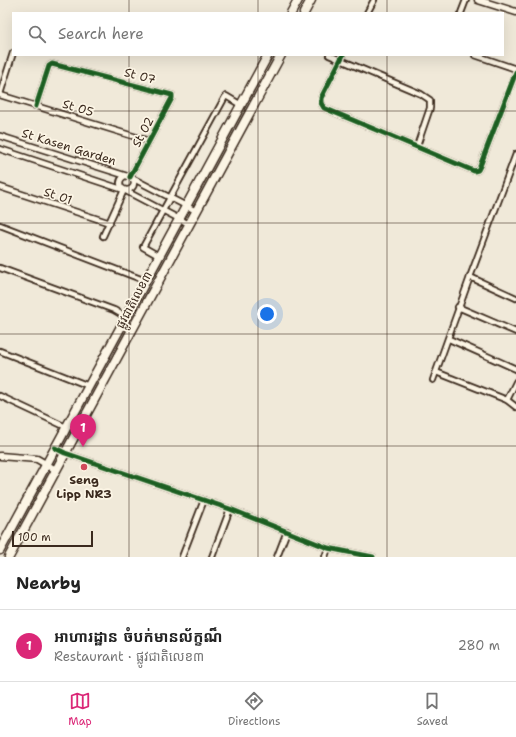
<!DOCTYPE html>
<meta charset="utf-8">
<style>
body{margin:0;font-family:"Shantell Sans","Noto Sans Khmer",sans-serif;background:#f2f2f2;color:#222}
.scale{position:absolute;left:12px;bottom:10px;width:81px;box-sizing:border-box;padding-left:4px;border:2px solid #3b2a1e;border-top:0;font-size:11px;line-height:14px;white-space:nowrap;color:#3b2a1e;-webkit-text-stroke:3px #fcf5e5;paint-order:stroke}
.you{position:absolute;left:267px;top:314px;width:14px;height:14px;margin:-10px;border:3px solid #fff;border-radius:50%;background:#1a73e8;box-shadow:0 0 0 6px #1a73e833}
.badge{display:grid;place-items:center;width:26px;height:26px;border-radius:50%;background:#db2777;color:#fff;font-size:13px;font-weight:700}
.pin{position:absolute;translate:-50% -33px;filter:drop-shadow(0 1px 2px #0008)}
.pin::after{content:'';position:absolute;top:21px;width:14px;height:12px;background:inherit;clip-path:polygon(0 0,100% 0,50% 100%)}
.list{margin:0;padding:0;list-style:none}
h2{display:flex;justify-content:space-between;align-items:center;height:52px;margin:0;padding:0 16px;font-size:17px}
h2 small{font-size:13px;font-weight:400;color:#767676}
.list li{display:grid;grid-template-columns:26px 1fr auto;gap:12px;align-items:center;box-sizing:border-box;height:72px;padding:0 16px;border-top:1px solid #e0e0e0}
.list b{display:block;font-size:15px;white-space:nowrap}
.list p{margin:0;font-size:13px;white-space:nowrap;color:#767676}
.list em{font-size:13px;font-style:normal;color:#767676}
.icon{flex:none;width:22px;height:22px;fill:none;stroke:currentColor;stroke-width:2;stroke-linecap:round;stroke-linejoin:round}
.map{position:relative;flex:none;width:516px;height:557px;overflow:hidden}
.search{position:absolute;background:#fff;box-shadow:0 4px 16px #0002;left:12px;right:12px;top:12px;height:44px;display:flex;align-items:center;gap:10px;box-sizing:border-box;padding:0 14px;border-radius:0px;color:#767676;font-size:15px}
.sheet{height:124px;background:#fff}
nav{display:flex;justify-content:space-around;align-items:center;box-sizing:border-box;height:56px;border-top:1px solid #e0e0e0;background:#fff;font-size:11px;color:#767676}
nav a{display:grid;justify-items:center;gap:2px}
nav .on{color:#db2777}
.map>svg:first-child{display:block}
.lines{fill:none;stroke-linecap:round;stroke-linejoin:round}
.street-casing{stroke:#3b2a1e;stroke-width:8}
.secondary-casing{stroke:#3b2a1e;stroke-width:9}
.highway-casing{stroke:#3b2a1e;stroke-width:11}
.street{stroke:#fcf5e5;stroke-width:4.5}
.secondary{stroke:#fcf5e5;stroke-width:6}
.highway{stroke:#fcf5e5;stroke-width:8}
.cycleway-casing{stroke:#fcf5e5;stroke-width:8}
.cycleway{stroke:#1b5e20;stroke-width:5}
.grid{fill:none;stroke:#3b2a1e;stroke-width:1;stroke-opacity:0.55}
.poi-dot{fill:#d1495b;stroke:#fcf5e5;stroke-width:1.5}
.labels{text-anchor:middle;stroke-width:3.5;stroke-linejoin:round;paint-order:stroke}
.street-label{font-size:12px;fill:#3b2a1e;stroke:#fcf5e5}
.poi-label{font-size:12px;font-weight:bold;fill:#3b2a1e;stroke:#fcf5e5}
</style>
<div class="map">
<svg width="516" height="557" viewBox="0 0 516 557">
<rect width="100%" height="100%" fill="#f0e9d9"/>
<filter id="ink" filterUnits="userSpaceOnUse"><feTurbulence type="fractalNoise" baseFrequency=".025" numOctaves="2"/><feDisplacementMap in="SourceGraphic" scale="8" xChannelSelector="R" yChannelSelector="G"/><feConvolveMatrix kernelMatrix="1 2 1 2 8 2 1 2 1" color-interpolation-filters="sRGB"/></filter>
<g filter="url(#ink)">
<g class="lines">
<defs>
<g id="street">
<polyline points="367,13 374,0"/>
<polyline points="461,13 466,0"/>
<polyline points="329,55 421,94 430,100 430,108 417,146"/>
<polyline points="343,55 321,98 321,103 324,108 474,171 478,170 480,166 516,72"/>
<polyline points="475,55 516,69"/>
<polyline points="0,94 13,53"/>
<polyline points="0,95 149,141"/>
<polyline points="36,106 49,66 52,64 172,95 172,98 130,177"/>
<polyline points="0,136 130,177 196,211"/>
<polyline points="0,149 124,190 189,224"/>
<circle cx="127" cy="183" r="7"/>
<polyline points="0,187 110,223"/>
<polyline points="0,225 146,281"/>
<polyline points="103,236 124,190"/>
<polyline points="159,256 143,247 225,97 226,96 241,105"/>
<polyline points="0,268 114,310 126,317"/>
<polyline points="470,277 516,154"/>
<polyline points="458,307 516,332"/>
<polyline points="449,339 516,369"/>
<polyline points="0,351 89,386"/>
<polyline points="436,372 507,400 516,407"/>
<polyline points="433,380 470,277 516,298"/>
<polyline points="0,396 66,427"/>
<polyline points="507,400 516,382"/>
<polyline points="55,448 65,453 230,509 328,548 373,557"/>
<polyline points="182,557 204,500"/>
<polyline points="212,557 230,509"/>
<polyline points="277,557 287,531"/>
<polyline points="325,557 328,548"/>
</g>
<g id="secondary">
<polyline points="478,0 516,12"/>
<polyline points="0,456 37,459 56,470"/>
</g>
<g id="highway">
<polyline points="291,13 298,0"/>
<polyline points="304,13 311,0"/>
<polyline points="0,550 268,55"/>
<polyline points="9,557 281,55"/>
</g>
</defs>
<use href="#street" class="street-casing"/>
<use href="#secondary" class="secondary-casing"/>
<use href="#highway" class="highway-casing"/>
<use href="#street" class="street"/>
<use href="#secondary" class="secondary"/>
<use href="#highway" class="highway"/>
<defs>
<g id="cycleway">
<polyline points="343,55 321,98 321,103 324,108 474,171 478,170 480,166 516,72"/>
<polyline points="36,106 49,66 52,64 172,95 172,98 130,177"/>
<polyline points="55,448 65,453 230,509 328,548 373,557"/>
</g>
</defs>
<use href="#cycleway" class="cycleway-casing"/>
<use href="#cycleway" class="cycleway"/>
</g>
</g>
<path class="grid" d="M129,0V13M258,0V13M387,0V13M129,55V557M258,55V557M387,55V557M0,111H516M0,223H516M0,334H516M0,446H516"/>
<circle class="poi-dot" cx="84" cy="467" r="4"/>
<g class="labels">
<g class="street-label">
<text transform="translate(140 76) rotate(15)" y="4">St 07</text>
<text transform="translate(78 108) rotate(17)" y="4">St 05</text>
<text transform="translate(143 132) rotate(-62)" y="4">St 02</text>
<text transform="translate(69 147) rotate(17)" y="4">St Kasen Garden</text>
<text transform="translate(58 196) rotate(18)" y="4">St 01</text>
<text transform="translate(134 300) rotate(-62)" y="4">ផ្លូវជាតិលេខ៣</text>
</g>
<g class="poi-label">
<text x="84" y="484">Seng<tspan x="84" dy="14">Lipp NR3</tspan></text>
</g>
</g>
</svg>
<div class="scale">100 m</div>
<div class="you"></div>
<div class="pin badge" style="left:83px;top:447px">1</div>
<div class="search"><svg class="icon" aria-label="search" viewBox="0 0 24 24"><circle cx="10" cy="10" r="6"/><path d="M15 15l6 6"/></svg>Search here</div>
</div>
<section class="sheet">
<h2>Nearby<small></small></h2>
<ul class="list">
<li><span class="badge">1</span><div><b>អាហារដ្ឋាន ចំបក់មានល័ក្ខណ៏</b><p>Restaurant · ផ្លូវជាតិលេខ៣</p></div><em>280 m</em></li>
</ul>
</section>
<nav>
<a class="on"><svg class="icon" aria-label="map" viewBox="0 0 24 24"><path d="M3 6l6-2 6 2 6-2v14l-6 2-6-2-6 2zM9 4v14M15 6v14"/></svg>Map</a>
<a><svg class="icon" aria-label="directions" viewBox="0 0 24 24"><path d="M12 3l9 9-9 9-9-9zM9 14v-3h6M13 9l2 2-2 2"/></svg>Directions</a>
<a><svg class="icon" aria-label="saved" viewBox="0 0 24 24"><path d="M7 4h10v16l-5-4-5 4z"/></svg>Saved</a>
</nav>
